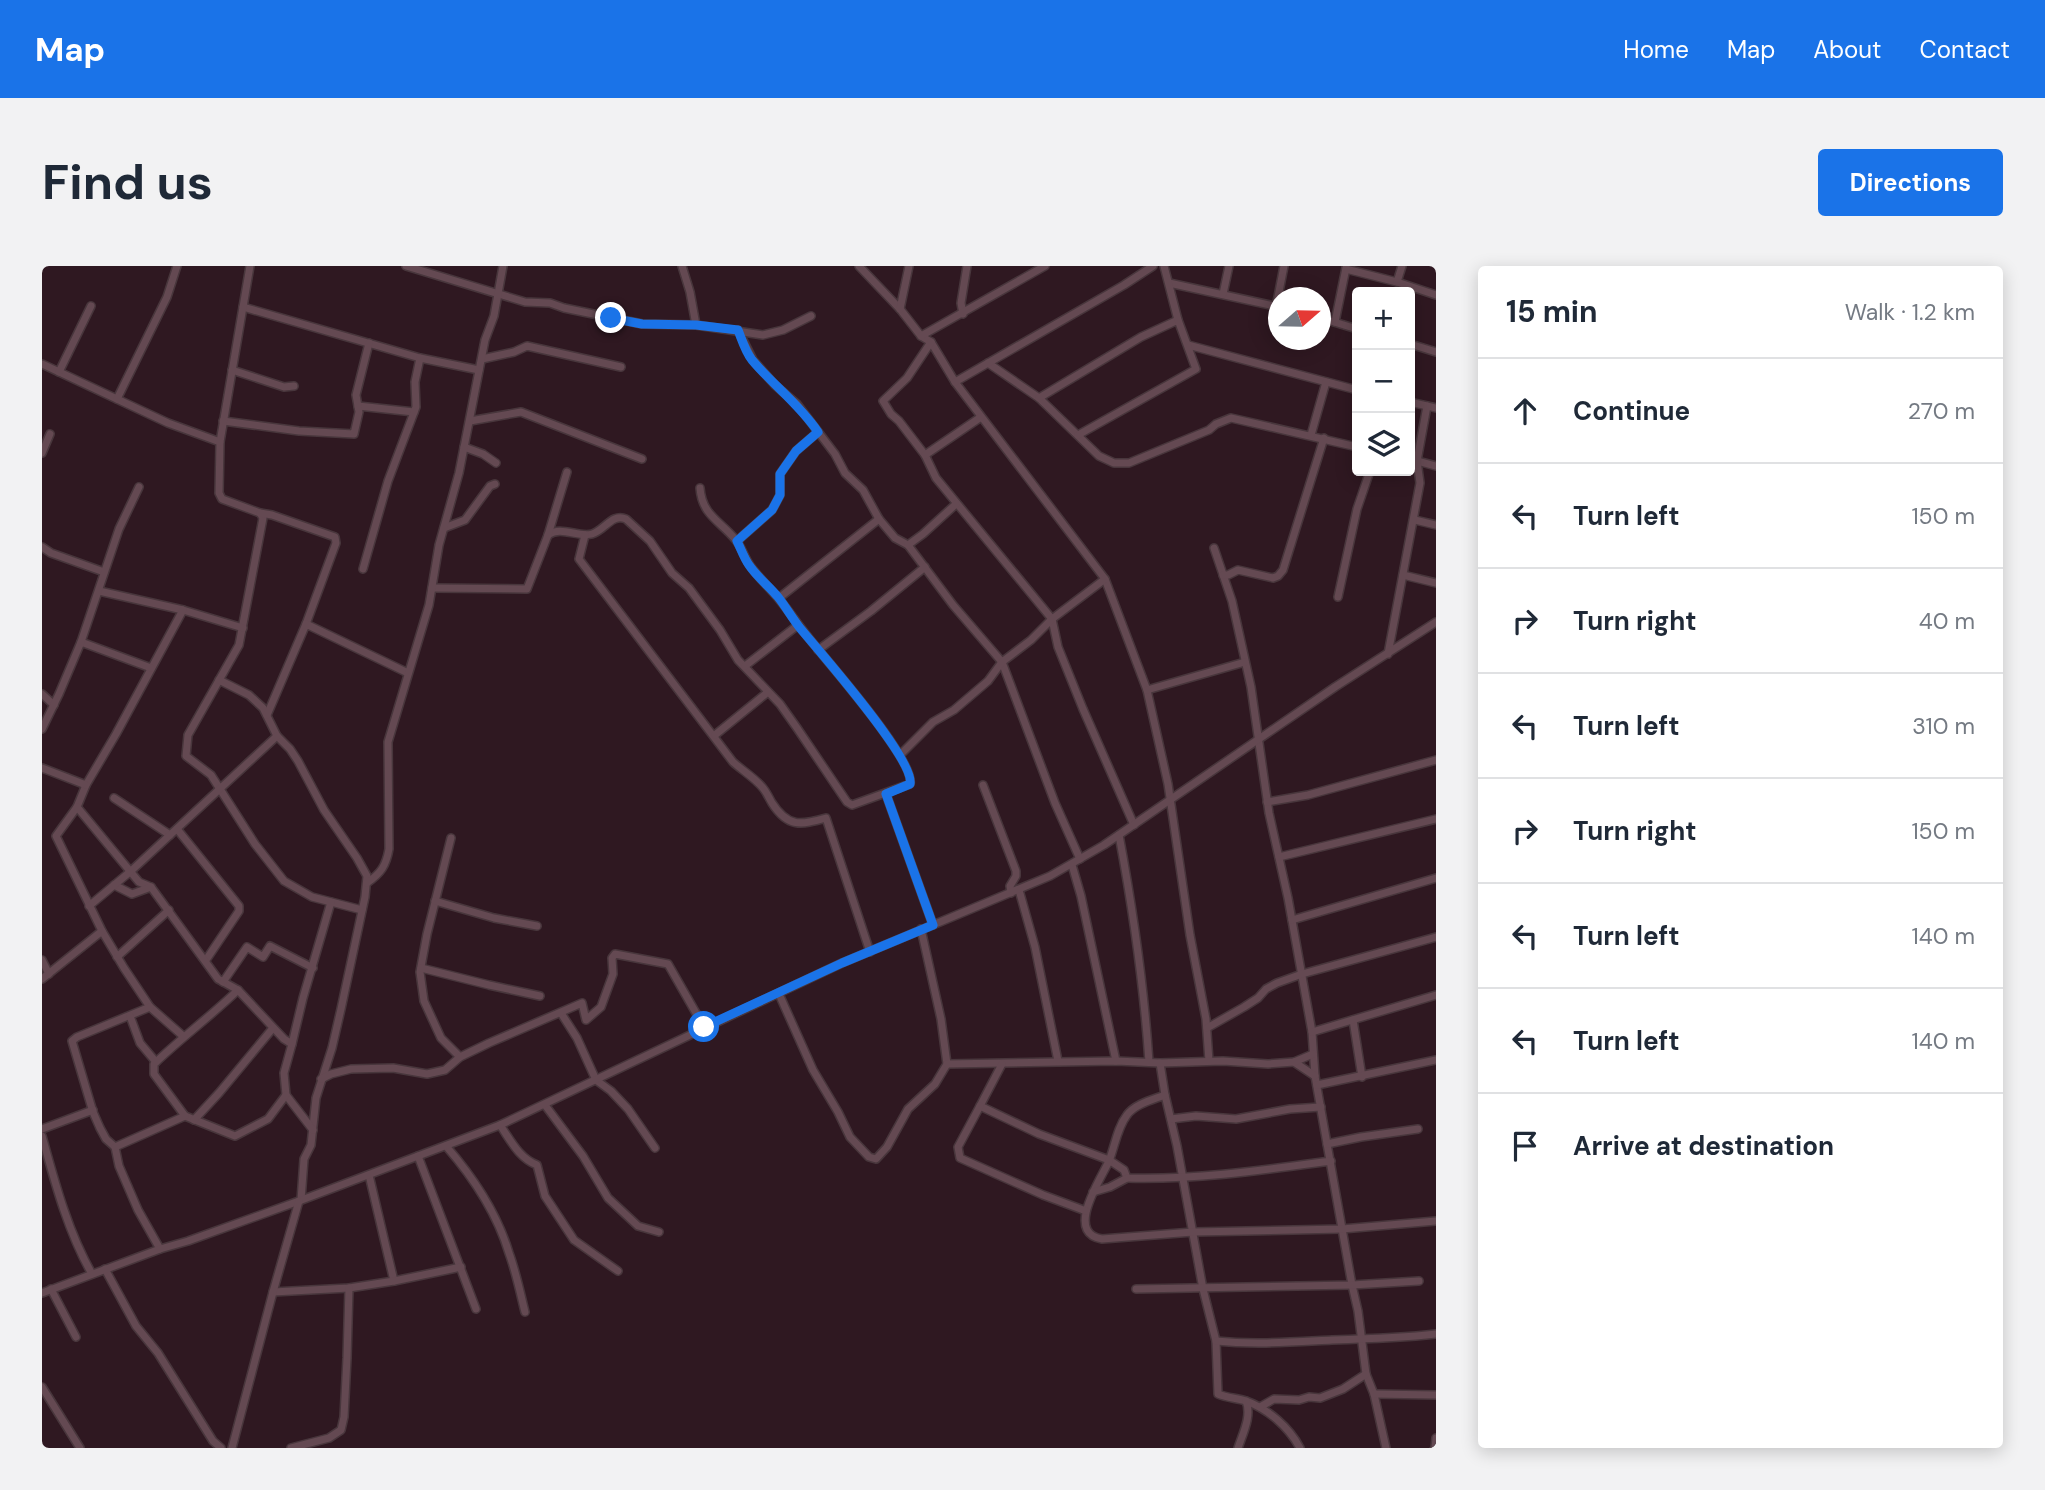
<!DOCTYPE html>
<meta charset="utf-8">
<style>
body{margin:0;font-family:"DM Sans",sans-serif;background:#f2f2f3;color:#1f2937}
.controls{position:absolute;right:21px;top:21px;display:grid;overflow:hidden;border-radius:7px;box-shadow:0 4px 18px #0003}
.controls button{width:63px;height:63px;display:grid;place-items:center;padding:0;border:0;border-bottom:2px solid #e0e1e3;background:#fff;color:#1f2937;font:35px sans-serif}
.compass{position:absolute;left:1226px;top:21px;width:63px;height:63px;border-radius:50%;background:#fff;box-shadow:0 4px 18px #0003;rotate:70deg}
.stop{position:absolute;width:21px;height:21px;margin:-16px;border:5px solid #1a73e8;border-radius:50%;background:#fff}
.stop.end{background:#1a73e8;border-color:#fff;box-shadow:0 2px 7px #0008}
.list{margin:0;padding:0;list-style:none}
h2{display:flex;justify-content:space-between;align-items:center;height:91px;margin:0;padding:0 28px;font-size:30px}
h2 small{font-size:23px;font-weight:400;color:#747a83}
.list li{display:grid;grid-template-columns:46px 1fr auto;gap:21px;align-items:center;box-sizing:border-box;height:105px;padding:0 28px;border-top:2px solid #e0e1e3}
.list b{display:block;font-size:26px;white-space:nowrap}
.list em{font-size:23px;font-style:normal;color:#747a83}
.icon{flex:none;width:38px;height:38px;fill:none;stroke:currentColor;stroke-width:2;stroke-linecap:round;stroke-linejoin:round}
.map{position:relative;flex:none;width:1394px;height:1182px;overflow:hidden;border-radius:7px}
header{display:flex;align-items:center;gap:42px;box-sizing:border-box;height:98px;padding:0 35px;background:#1a73e8;color:#fff}
header strong{font-size:33px}
nav{display:flex;gap:38px;margin-inline-start:auto;font-size:24px}
.intro{display:flex;align-items:center;justify-content:space-between;box-sizing:border-box;height:168px;padding:0 42px}
h1{margin:0;font-size:49px}
.button{padding:18px 32px;border-radius:7px;background:#1a73e8;color:#fff;font-size:24px;font-weight:700}
main{display:flex;gap:42px;padding:0 42px}
aside{flex:1;background:#fff;border-radius:7px;box-shadow:0 4px 18px #0003}
.map>svg:first-child{display:block}
.lines{fill:none;stroke-linecap:round;stroke-linejoin:round}
.minor-casing{stroke:#48363c;stroke-width:10}
.minor{stroke:#644952;stroke-width:7}
.route{stroke:#1a73e8;stroke-width:9}
</style>
<header>
<strong>Map</strong>
<nav><a>Home</a><a>Map</a><a>About</a><a>Contact</a></nav>
</header>
<div class="intro"><h1>Find us</h1><a class="button">Directions</a></div>
<main>
<div class="map">
<svg width="1394" height="1182" viewBox="0 0 1394 1182">
<rect width="100%" height="100%" fill="#2f1821"/>
<g class="lines">
<defs>
<g id="minor">
<polyline points="364,0 483,36 508,37 522,42 600,58 654,59 721,69 741,64 769,50"/>
<polyline points="640,0 648,26 654,59"/>
<polyline points="817,0 858,43 879,70 889,76 913,116 1063,313 1105,424 1126,518 1148,669 1164,753 1167,795"/>
<polyline points="1304,3 1355,16 1394,29"/>
<polyline points="1355,16 1360,0"/>
<polyline points="1127,17 1237,41"/>
<polyline points="1181,28 1187,0"/>
<polyline points="201,41 378,92"/>
<polyline points="1234,41 1242,0"/>
<polyline points="858,43 867,0"/>
<polyline points="921,48 919,37 925,0"/>
<polyline points="1279,52 1315,63"/>
<polyline points="1293,56 1304,2"/>
<polyline points="696,64 711,94 733,119 755,138 793,188 803,207 821,224 837,253 853,272 866,279 911,339 960,396 1013,537 1038,593"/>
<polyline points="879,70 1003,0"/>
<polyline points="889,76 865,112 841,135 849,148 857,155 883,189 894,212 1010,353 1016,381 1041,443 1092,559"/>
<polyline points="1368,78 1394,86"/>
<polyline points="1146,79 1315,124"/>
<polyline points="440,93 472,86 485,80 579,101"/>
<polyline points="946,97 997,132 1057,190 1072,197 1087,197 1167,164 1174,158 1189,152 1315,181"/>
<polyline points="0,98 126,157 178,176 177,227 180,233 218,247 221,252 197,379 146,469 144,490 169,509 213,578 242,615 270,631 320,644"/>
<polyline points="190,104 242,121 252,120"/>
<polyline points="17,106 49,40"/>
<polyline points="913,116 1082,19 1111,0"/>
<polyline points="997,132 1099,71 1136,54"/>
<polyline points="75,133 125,31 135,0"/>
<polyline points="1368,136 1394,142"/>
<polyline points="316,140 372,146"/>
<polyline points="181,155 257,165 312,168 317,146 314,129 327,77"/>
<polyline points="428,155 479,146 600,193"/>
<polyline points="1036,169 1154,103 1136,54 1122,0"/>
<polyline points="1269,169 1284,116"/>
<polyline points="178,176 208,0"/>
<polyline points="422,181 441,188 454,197"/>
<polyline points="0,187 8,168"/>
<polyline points="883,189 939,151"/>
<polyline points="1368,193 1394,200"/>
<polyline points="218,247 230,249 293,271 294,277 264,358"/>
<polyline points="1373,254 1394,259"/>
<polyline points="402,262 423,254 448,220 453,218"/>
<path d="M506,269C519,259 536,272 550,268C563,264 570,247 584,253L608,275L630,307L647,322L678,364L696,394L738,438L755,462L805,536L810,539L868,518C874,495 784,394 766,371C756,359 747,345 737,333C728,322 717,312 709,301C702,292 700,281 693,273C678,255 660,249 658,222"/>
<path d="M543,269L537,293L691,496C701,505 713,512 721,522C725,527 727,532 730,537C746,562 759,559 784,552L828,686"/>
<polyline points="695,275 730,244 738,229 738,208 754,185 776,166"/>
<polyline points="866,279 881,268 914,238"/>
<polyline points="0,281 9,287 62,306"/>
<polyline points="1172,282 1190,335 1209,421 1227,547 1246,632 1270,766 1273,810 1310,1019 1316,1045 1324,1108 1332,1128 1344,1182"/>
<polyline points="321,303 346,215 374,141 373,116 378,92 437,104"/>
<polyline points="1181,309 1186,309 1196,304 1231,312 1236,310 1241,304 1282,172"/>
<polyline points="1361,309 1394,317"/>
<polyline points="390,322 485,323 506,269 525,206"/>
<polyline points="57,325 141,344 201,362"/>
<polyline points="1296,331 1315,243 1328,205"/>
<polyline points="737,332 837,253"/>
<polyline points="141,344 74,468 44,519 35,541 14,570 60,665 82,702 108,741 141,770"/>
<polyline points="39,376 109,402"/>
<polyline points="776,384 829,345 883,301"/>
<polyline points="1346,388 1378,217 1375,195 1385,140"/>
<polyline points="703,400 756,359"/>
<polyline points="177,414 207,429 221,442 235,470 248,483 256,495 282,544 315,592 325,610 323,631 299,743 290,782 274,832 269,879 262,893 259,934"/>
<polyline points="1105,424 1203,396"/>
<polyline points="0,428 12,439"/>
<polyline points="225,449 264,358 366,407"/>
<polyline points="0,463 17,428 39,376 77,263 97,221"/>
<polyline points="673,469 726,426"/>
<polyline points="858,489 891,456 912,444 946,415 960,396 989,374 1010,353 1063,313"/>
<polyline points="0,502 44,519"/>
<polyline points="941,519 974,605 974,610 968,620 969,627"/>
<polyline points="844,528 891,659"/>
<polyline points="72,532 128,569"/>
<polyline points="1225,536 1266,529 1394,494"/>
<polyline points="35,541 97,616 109,621"/>
<polyline points="135,563 197,640 197,645 164,694"/>
<path d="M1077,569C1091,644 1102,720 1107,796"/>
<polyline points="409,572 385,668 378,706 382,735 399,772 418,791"/>
<polyline points="1237,591 1394,553"/>
<polyline points="1030,599 1039,630 1074,795"/>
<path d="M325,617C339,607 344,600 347,583L346,476L387,339L397,279L417,207L443,74L452,50L461,0"/>
<polyline points="72,619 90,628 109,621 176,713 196,724 242,773 250,778 242,807 244,829 271,864"/>
<polyline points="977,624 993,681 1016,795"/>
<polyline points="393,635 452,652 495,660"/>
<polyline points="47,640 89,605 235,470"/>
<polyline points="1250,654 1394,612"/>
<polyline points="75,691 127,644"/>
<polyline points="0,694 7,708"/>
<polyline points="379,702 447,719 498,730"/>
<polyline points="0,713 60,665"/>
<polyline points="181,716 205,681 221,691 228,680 271,702"/>
<polyline points="737,728 771,804 796,846 808,871 827,891 834,893 845,881 866,843 893,818 905,798 899,753 879,663"/>
<polyline points="108,741 35,771 30,775 51,846 58,862 64,873 73,881 77,900 96,944 118,983"/>
<polyline points="519,747 535,772 554,814 569,825 586,843 613,882"/>
<polyline points="88,750 98,777 114,796"/>
<polyline points="1311,754 1320,811"/>
<polyline points="1165,762 1202,741 1216,732 1224,723 1235,717 1260,708 1394,671"/>
<polyline points="1270,766 1394,729"/>
<polyline points="250,778 261,732 289,636"/>
<polyline points="1252,796 1273,810"/>
<path d="M1118,797L1123,829L1135,880L1161,1023L1174,1075L1176,1128C1185,1132 1195,1132 1204,1135C1226,1143 1247,1161 1258,1182"/>
<polyline points="905,798 1074,795 1118,797 1181,795 1226,798 1252,796 1271,788"/>
<path d="M960,798L938,840L997,868L1067,894L1082,904L1085,912C1153,914 1222,904 1289,895"/>
<polyline points="279,813 289,808 309,803 351,802 385,808 403,804 418,791 447,777 540,737 544,754 559,741 571,708 570,692 573,688 626,698 662,761"/>
<polyline points="1275,819 1394,794"/>
<path d="M1123,829C1110,834 1093,838 1085,849C1075,862 1073,880 1067,895C1059,913 1022,967 1060,973L1151,966L1300,963L1394,955"/>
<polyline points="503,839 541,890 566,932 596,960 617,966"/>
<polyline points="938,840 916,881 918,892 1001,929 1044,945"/>
<polyline points="143,850 193,870 226,853 244,829"/>
<polyline points="1129,853 1154,850 1194,853 1248,843 1279,841"/>
<polyline points="152,854 177,827 231,762"/>
<path d="M458,859C469,875 477,892 495,899L503,930L532,974L576,1005"/>
<polyline points="0,863 51,844"/>
<path d="M0,870C13,917 26,966 50,1008"/>
<polyline points="1285,878 1319,871 1376,863"/>
<path d="M404,880C431,911 455,947 467,987C474,1006 478,1026 483,1046"/>
<path d="M73,881L143,850L112,808V798C139,772 169,750 196,724"/>
<polyline points="376,890 434,1043"/>
<polyline points="327,909 352,1015"/>
<polyline points="1051,926 1068,921 1085,912"/>
<polyline points="63,1003 94,1060 116,1087 171,1175 179,1182"/>
<polyline points="9,1023 34,1071"/>
<polyline points="1094,1023 1310,1019 1377,1015"/>
<polyline points="231,1026 307,1022 352,1015 419,1001"/>
<polyline points="0,1027 118,983 146,975 257,935 458,859 800,697 1008,610 1062,579 1293,421 1394,356"/>
<path d="M1174,1075C1213,1079 1251,1076 1290,1074C1325,1073 1359,1072 1394,1068"/>
<polyline points="0,1121 38,1182"/>
<polyline points="1332,1128 1394,1129"/>
<polyline points="1218,1141 1232,1133 1257,1134 1267,1131 1278,1132 1301,1123 1324,1108"/>
<polyline points="190,1182 231,1026 257,935"/>
<polyline points="249,1182 287,1172 299,1164 302,1151 305,1092 307,1022"/>
<path d="M1196,1182C1201,1167 1210,1150 1204,1135"/>
<polyline points="1393,1182 1394,1172"/>
</g>
</defs>
<use href="#minor" class="minor-casing"/>
<use href="#minor" class="minor"/>
</g>
<g class="lines">
<path class="route" d="M569,52L600,58L654,59L696,64C700,74 703,85 710,94C731,119 757,138 776,166L754,185L738,208V229L730,244L695,275C699,283 702,292 707,299C715,311 727,320 736,331C744,341 750,352 758,362C777,385 874,495 868,518L844,528L891,659L800,697L662,761"/>
</g>
</svg>
<div class="controls">
<button>+</button>
<button>−</button>
<button><svg class="icon" aria-label="layers" viewBox="0 0 24 24"><path d="M12 4l9 5-9 5-9-5zM3 14l9 5 9-5"/></svg></button>
</div>
<svg class="compass" viewBox="-18 -18 36 36"><path d="M0-13l5 13h-10z" fill="#e53935"/><path d="M0 13l5-13h-10z" fill="#747a83"/></svg>
<div class="stop" style="left:662px;top:761px"></div>
<div class="stop end" style="left:569px;top:52px"></div>
</div>
<aside>
<h2>15 min<small>Walk · 1.2 km</small></h2>
<ul class="list">
<li><svg class="icon" aria-label="ahead" viewBox="0 0 24 24"><path d="M12 20V5M6 11l6-6 6 6"/></svg><div><b>Continue</b></div><em>270 m</em></li>
<li><svg class="icon" aria-label="left" viewBox="0 0 24 24"><path d="M17 20v-9H6M10 6l-5 5 5 5"/></svg><div><b>Turn left</b></div><em>150 m</em></li>
<li><svg class="icon" aria-label="right" viewBox="0 0 24 24"><path d="M7 20v-9h11M14 6l5 5-5 5"/></svg><div><b>Turn right</b></div><em>40 m</em></li>
<li><svg class="icon" aria-label="left" viewBox="0 0 24 24"><path d="M17 20v-9H6M10 6l-5 5 5 5"/></svg><div><b>Turn left</b></div><em>310 m</em></li>
<li><svg class="icon" aria-label="right" viewBox="0 0 24 24"><path d="M7 20v-9h11M14 6l5 5-5 5"/></svg><div><b>Turn right</b></div><em>150 m</em></li>
<li><svg class="icon" aria-label="left" viewBox="0 0 24 24"><path d="M17 20v-9H6M10 6l-5 5 5 5"/></svg><div><b>Turn left</b></div><em>140 m</em></li>
<li><svg class="icon" aria-label="left" viewBox="0 0 24 24"><path d="M17 20v-9H6M10 6l-5 5 5 5"/></svg><div><b>Turn left</b></div><em>140 m</em></li>
<li><svg class="icon" aria-label="arrive" viewBox="0 0 24 24"><path d="M6 21V4h12l-3 4 3 4H6"/></svg><div><b>Arrive at destination</b></div></li>
</ul>
</aside>
</main>
